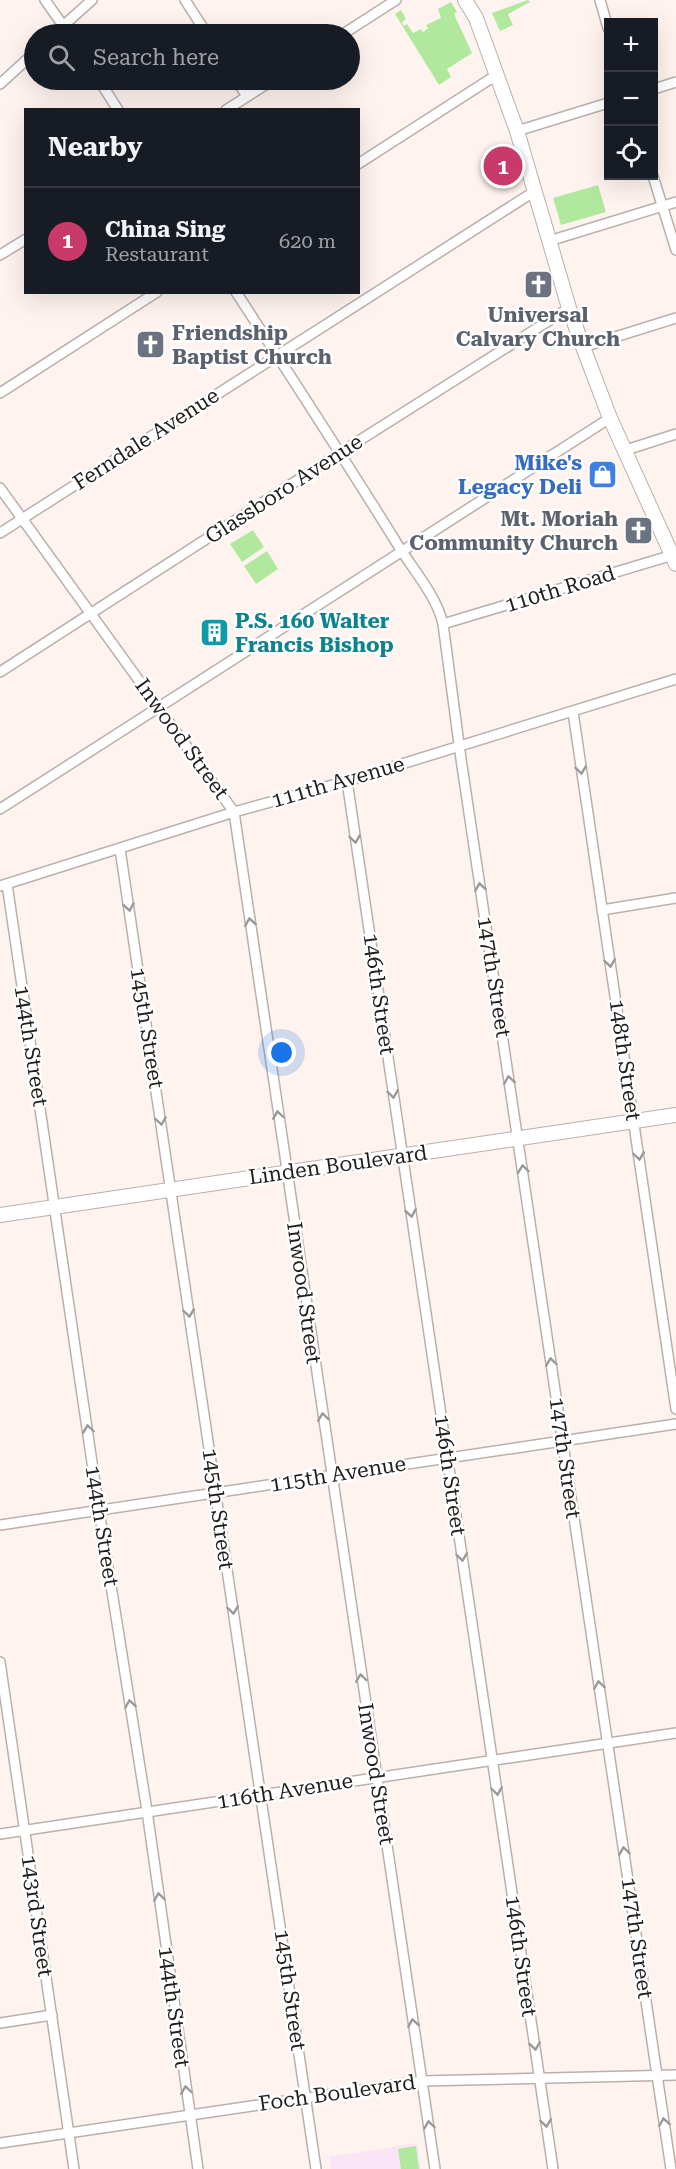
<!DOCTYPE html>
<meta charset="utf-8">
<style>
body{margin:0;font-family:"Roboto Serif",serif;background:#242831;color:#f1f3f6}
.controls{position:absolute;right:18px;top:18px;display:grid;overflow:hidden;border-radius:0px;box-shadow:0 6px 24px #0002}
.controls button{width:54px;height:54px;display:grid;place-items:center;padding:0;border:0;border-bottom:2px solid #363941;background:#171b24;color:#f1f3f6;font:30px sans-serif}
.you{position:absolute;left:282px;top:1053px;width:21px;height:21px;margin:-15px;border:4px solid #fff;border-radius:50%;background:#1a73e8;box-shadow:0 0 0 9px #1a73e833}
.badge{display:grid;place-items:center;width:39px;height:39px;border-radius:50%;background:#c73a69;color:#fff;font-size:20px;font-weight:700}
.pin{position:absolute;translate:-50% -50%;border:3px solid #fff;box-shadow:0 2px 6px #0006}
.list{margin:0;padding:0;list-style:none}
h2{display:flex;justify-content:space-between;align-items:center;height:78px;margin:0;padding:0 24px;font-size:26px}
h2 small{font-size:20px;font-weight:400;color:#9ea1a6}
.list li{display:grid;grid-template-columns:39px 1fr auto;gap:18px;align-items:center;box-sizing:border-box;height:108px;padding:0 24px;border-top:2px solid #363941}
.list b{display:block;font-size:22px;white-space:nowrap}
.list p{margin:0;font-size:20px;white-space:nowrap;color:#9ea1a6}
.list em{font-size:20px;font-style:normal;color:#9ea1a6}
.icon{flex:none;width:33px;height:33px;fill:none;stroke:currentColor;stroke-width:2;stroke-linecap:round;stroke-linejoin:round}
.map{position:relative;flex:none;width:676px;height:2169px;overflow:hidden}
.search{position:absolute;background:#171b24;box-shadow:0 6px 24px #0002;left:24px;top:24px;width:336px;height:66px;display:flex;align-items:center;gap:15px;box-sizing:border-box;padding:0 21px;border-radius:33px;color:#9ea1a6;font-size:22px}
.panel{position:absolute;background:#171b24;box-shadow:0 6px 24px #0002;left:24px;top:108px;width:336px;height:186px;border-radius:0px}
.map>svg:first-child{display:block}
.education{fill:#f9e5f5}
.green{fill:#b0e99e}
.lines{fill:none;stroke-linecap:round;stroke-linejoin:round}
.street-casing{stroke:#bab0ab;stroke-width:12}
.secondary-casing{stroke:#bab0ab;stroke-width:16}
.street{stroke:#fff;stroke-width:9}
.secondary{stroke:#fff;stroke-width:14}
.oneway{stroke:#9b9998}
.labels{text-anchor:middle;stroke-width:5;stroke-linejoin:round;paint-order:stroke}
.worship-label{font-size:21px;font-weight:bold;fill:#5b616d;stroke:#fff}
.street-label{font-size:21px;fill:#201d1b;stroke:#fff}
.shop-label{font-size:21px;font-weight:bold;fill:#366cbe;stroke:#fff;text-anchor:end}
.culture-label{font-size:21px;font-weight:bold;fill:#0d838f;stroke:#fff;text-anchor:start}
</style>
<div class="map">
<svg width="676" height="2169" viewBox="0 0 676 2169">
<rect width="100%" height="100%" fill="#fef3ee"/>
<polygon class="education" points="417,2143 421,2169 331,2169 329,2157"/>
<g class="green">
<polygon points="528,0 530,2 508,14 513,25 500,31 492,13"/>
<polygon points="451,2 457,12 454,14 472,53 447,69 451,77 439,85 395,14 401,10 406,19 402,22 404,26 407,24 413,33 421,29 423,32 428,28 426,25 441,18 438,9"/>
<polygon points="598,185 606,212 561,225 553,198"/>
<polygon points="253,530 264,547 242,562 230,544"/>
<polygon points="267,551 278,569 256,584 244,566"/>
<polygon points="416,2146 419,2169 401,2169 398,2149"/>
</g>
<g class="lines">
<defs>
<g id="street">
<polyline points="45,0 69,34"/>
<polyline points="185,0 207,34"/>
<polyline points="600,0 608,28"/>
<polyline points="54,34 92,0"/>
<polyline points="343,34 396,0"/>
<polyline points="99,80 118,110"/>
<polyline points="236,80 247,96"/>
<polyline points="0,84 34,53"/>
<polyline points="654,89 676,82"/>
<polyline points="226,110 273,80"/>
<polyline points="517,131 608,103"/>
<polyline points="358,164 498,74"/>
<polyline points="653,176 676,250"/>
<polyline points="549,241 676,202"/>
<polyline points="0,255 26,239"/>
<path d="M236,292C290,375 344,458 396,542C412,569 436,594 443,624L461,759L671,2169"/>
<polyline points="583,347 676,318"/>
<polyline points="0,393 157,292"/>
<polyline points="626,450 676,434"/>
<polyline points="0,488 234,812 435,2169"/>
<polyline points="0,533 535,191"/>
<polyline points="443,624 676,554"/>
<polyline points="0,672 349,447 569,308"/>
<polyline points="573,712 676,1409"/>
<polyline points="347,781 553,2169"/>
<polyline points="0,809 610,418"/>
<polyline points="120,849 316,2169"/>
<polyline points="7,884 99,1510 147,1811 198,2169"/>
<polyline points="0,886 234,812 347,781 676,679"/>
<polyline points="602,910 676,898"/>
<polyline points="0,1525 676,1424"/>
<polyline points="0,1662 74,2169"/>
<polyline points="0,1834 676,1733"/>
<polyline points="0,2023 52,2015"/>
<polyline points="0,2143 422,2081 676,2075"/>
</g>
<g id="secondary">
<polyline points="465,0 476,18 517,131 569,308 583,347 610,418 676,564"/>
<polyline points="0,1215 676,1115"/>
</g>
</defs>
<use href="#street" class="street-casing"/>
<use href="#secondary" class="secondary-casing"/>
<use href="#street" class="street"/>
<use href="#secondary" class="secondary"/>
</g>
<defs><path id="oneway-chevron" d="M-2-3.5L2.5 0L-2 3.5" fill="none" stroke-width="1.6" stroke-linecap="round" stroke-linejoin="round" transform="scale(1.5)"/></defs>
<g class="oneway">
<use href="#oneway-chevron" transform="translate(581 770) rotate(82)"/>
<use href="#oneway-chevron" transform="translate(355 839) rotate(82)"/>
<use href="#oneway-chevron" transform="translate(480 887) rotate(-99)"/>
<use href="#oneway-chevron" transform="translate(129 907) rotate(81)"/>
<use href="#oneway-chevron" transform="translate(250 922) rotate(-99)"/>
<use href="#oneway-chevron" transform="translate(610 963) rotate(82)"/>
<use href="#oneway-chevron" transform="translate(509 1080) rotate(-99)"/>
<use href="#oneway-chevron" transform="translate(393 1094) rotate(82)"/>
<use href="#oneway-chevron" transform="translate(278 1115) rotate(-98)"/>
<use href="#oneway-chevron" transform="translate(161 1121) rotate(81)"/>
<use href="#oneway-chevron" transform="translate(639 1156) rotate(82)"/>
<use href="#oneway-chevron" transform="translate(523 1169) rotate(-98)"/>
<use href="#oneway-chevron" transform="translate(411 1213) rotate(81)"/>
<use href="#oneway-chevron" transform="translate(189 1313) rotate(82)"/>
<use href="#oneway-chevron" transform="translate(551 1362) rotate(-98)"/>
<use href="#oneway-chevron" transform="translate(323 1417) rotate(-98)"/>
<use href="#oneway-chevron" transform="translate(88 1429) rotate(-98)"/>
<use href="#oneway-chevron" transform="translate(462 1557) rotate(82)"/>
<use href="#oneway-chevron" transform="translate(233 1610) rotate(82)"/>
<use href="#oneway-chevron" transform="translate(361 1678) rotate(-98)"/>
<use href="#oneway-chevron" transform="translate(599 1685) rotate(-98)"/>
<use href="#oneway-chevron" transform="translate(130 1704) rotate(-99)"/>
<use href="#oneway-chevron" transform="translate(497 1791) rotate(82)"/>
<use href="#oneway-chevron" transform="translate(624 1851) rotate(-98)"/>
<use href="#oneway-chevron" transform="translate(159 1897) rotate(-98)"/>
<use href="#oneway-chevron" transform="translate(413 2023) rotate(-99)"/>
<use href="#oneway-chevron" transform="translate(535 2046) rotate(82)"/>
<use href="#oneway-chevron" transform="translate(186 2090) rotate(-98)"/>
<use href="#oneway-chevron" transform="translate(664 2122) rotate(-99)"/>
<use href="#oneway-chevron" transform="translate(546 2123) rotate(82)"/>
<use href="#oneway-chevron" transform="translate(429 2125) rotate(-98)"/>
</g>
<defs>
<symbol id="church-square" viewBox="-11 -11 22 22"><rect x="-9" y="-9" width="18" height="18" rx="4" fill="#6b7280" stroke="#fff"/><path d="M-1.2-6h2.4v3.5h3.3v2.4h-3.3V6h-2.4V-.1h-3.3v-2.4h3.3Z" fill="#fff"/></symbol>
<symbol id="shop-square" viewBox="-11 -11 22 22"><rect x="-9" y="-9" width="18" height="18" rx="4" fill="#3f7fe0" stroke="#fff"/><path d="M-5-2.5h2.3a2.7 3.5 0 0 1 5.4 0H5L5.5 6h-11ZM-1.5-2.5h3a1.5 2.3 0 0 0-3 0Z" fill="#fff"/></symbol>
<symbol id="building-square" viewBox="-11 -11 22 22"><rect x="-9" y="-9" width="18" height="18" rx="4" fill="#0f9aa8" stroke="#fff"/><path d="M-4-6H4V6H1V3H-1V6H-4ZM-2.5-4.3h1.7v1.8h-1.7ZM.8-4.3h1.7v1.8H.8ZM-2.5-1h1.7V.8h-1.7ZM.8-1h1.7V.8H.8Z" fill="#fff"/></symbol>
</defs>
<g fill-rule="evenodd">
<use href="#church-square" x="522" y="268" width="33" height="33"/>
<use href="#church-square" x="134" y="328" width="33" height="33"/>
<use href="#shop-square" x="586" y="458" width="33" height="33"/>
<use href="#church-square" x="622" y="514" width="33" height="33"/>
<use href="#building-square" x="198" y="616" width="33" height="33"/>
</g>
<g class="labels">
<g class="worship-label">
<text x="538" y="322">Universal<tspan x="538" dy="24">Calvary Church</tspan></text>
<text x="172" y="340" text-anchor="start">Friendship<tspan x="172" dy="24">Baptist Church</tspan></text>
<text x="618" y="526" text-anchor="end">Mt. Moriah<tspan x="618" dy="24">Community Church</tspan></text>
</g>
<g class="street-label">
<text transform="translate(146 439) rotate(-33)" y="7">Ferndale Avenue</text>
<text transform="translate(284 489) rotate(-33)" y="7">Glassboro Avenue</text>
<text transform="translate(560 589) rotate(-17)" y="7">110th Road</text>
<text transform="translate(182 739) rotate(54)" y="7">Inwood Street</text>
<text transform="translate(338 782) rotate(-16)" y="7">111th Avenue</text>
<text transform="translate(494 977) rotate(81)" y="7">147th Street</text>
<text transform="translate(379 994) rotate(82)" y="7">146th Street</text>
<text transform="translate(147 1028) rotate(81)" y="7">145th Street</text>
<text transform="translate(31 1046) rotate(81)" y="7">144th Street</text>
<text transform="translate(625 1060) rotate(82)" y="7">148th Street</text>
<text transform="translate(338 1165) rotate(-8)" y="7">Linden Boulevard</text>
<text transform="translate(304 1293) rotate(82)" y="7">Inwood Street</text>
<text transform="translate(565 1458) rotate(82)" y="7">147th Street</text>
<text transform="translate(338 1474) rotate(-9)" y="7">115th Avenue</text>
<text transform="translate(450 1475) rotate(82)" y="7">146th Street</text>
<text transform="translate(218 1509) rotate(82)" y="7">145th Street</text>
<text transform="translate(102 1526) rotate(81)" y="7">144th Street</text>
<text transform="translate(376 1774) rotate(81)" y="7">Inwood Street</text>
<text transform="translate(285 1791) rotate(-9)" y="7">116th Avenue</text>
<text transform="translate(37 1916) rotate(82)" y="7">143rd Street</text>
<text transform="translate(637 1938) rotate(82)" y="7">147th Street</text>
<text transform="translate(521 1956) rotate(82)" y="7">146th Street</text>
<text transform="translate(290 1990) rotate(82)" y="7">145th Street</text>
<text transform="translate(174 2007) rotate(82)" y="7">144th Street</text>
<text transform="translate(337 2093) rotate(-8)" y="7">Foch Boulevard</text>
</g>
<g class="shop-label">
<text x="582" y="470">Mike's<tspan x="582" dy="24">Legacy Deli</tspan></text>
</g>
<g class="culture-label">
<text x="235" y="628">P.S. 160 Walter<tspan x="235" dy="24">Francis Bishop</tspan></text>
</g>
</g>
</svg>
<div class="controls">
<button>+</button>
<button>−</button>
<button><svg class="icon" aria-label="locate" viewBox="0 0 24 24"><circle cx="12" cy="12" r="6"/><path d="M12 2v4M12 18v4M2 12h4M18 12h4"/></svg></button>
</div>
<div class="you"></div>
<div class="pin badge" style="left:503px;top:166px">1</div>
<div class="search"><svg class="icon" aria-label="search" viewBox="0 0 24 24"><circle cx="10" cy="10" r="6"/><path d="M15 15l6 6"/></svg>Search here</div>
<section class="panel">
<h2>Nearby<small></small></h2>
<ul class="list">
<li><span class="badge">1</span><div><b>China Sing</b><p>Restaurant</p></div><em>620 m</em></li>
</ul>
</section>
</div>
